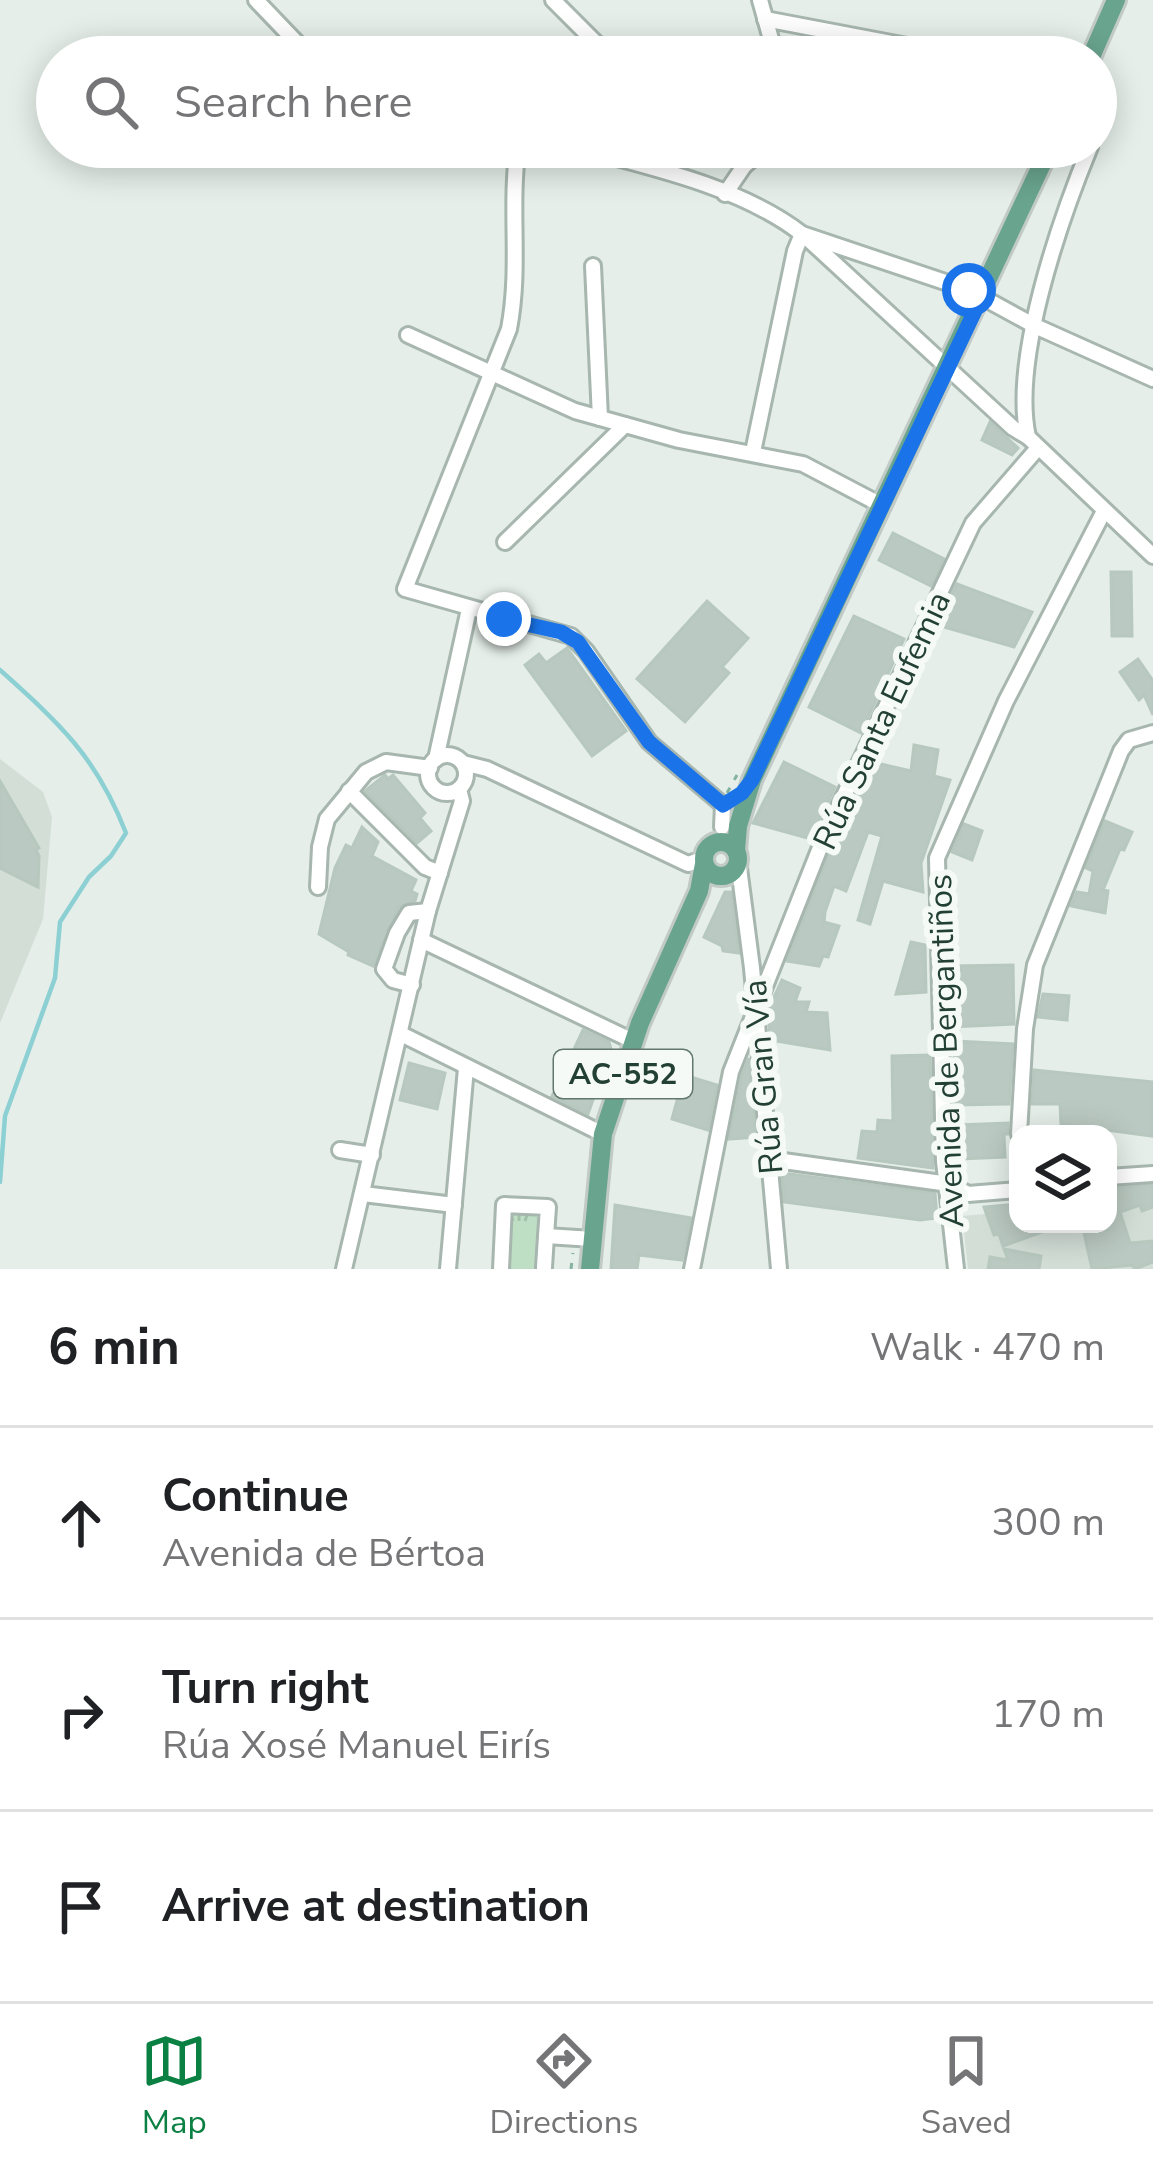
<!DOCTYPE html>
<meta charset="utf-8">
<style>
body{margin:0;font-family:"Nunito Sans",sans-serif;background:#f6f6f6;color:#202124}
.controls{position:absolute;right:36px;bottom:36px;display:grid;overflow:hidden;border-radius:24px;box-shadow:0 6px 30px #0003}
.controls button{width:108px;height:108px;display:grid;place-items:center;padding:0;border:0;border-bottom:3px solid #e0e0e0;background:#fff;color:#202124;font:60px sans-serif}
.stop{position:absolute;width:36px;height:36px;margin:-27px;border:9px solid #1a73e8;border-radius:50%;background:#fff}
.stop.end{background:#1a73e8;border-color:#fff;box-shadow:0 3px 12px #0008}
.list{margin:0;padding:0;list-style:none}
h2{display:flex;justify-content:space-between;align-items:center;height:156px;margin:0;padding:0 48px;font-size:51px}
h2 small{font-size:39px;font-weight:400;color:#757577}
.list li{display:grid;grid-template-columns:78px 1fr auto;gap:36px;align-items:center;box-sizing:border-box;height:192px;padding:0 48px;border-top:3px solid #e0e0e0}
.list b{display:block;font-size:45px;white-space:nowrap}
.list p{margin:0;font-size:39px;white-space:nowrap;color:#757577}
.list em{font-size:39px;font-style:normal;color:#757577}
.icon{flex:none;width:66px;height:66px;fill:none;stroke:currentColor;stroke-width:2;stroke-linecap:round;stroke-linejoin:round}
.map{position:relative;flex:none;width:1153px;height:1269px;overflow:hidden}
.search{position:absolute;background:#fff;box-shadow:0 6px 30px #0003;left:36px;right:36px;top:36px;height:132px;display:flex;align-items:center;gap:30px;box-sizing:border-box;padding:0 42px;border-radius:66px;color:#757577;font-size:45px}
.sheet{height:732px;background:#fff}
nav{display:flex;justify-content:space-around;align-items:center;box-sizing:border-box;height:168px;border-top:3px solid #e0e0e0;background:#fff;font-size:33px;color:#757577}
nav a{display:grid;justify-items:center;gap:6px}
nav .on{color:#0b8043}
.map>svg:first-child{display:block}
.built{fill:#d3ded7}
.grass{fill:url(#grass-tufts)}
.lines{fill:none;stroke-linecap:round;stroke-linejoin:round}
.stream{stroke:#8dd0d3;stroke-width:4.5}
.building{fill:#bac9c1;stroke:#b7c8bf;stroke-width:3}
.minor-casing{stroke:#a7b6af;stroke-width:20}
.major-casing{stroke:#c1cac6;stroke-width:24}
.path{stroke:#85b29f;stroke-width:3;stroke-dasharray:6 9;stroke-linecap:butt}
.minor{stroke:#fff;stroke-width:14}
.major{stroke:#69a48e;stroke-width:18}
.route{stroke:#1a73e8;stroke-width:15}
.labels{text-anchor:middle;stroke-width:12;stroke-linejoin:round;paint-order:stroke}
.shield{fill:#f5faf7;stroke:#62786f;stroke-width:3}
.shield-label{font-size:30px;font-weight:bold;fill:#234035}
.street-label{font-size:33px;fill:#234035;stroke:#f5faf7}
</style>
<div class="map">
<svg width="1153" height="1269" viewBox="0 0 1153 1269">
<defs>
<pattern id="grass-tufts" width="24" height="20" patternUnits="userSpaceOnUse" patternTransform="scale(3)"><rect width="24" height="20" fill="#bedfc3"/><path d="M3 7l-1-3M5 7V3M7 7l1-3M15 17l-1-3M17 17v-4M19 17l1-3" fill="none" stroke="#a3c0a8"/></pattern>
</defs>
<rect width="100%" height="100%" fill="#e5eee9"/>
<g class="built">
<polygon points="0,759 43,792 52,817 43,919 0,1023"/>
<polygon points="1153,1182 1153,1269 968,1269 962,1216 985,1214 984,1207 1018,1204 1018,1224 1108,1224 1108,1187"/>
</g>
<polygon class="grass" points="508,1214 538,1216 536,1269 506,1269"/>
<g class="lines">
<path class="stream" d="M0,670C60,724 96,756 126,833L111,856L89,877L60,922L55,978L5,1116L0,1182"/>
</g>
<g class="building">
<polygon points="990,422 1018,448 1012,455 982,440"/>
<polygon points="893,533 944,559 931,586 879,560"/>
<polygon points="1111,572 1131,572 1132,636 1112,636"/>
<polygon points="957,584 1032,612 1014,647 937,625"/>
<polygon points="707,601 748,638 722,667 729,673 685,722 637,679"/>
<polygon points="854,616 904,639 861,733 809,707"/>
<polygon points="567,648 626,731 592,756 525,665 539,654 546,663"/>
<polygon points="1138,659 1153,681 1153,715 1144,695 1139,700 1120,672"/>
<polygon points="914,745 938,750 934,776 950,780 921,863 923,892 883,881 870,924 858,920 882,836 868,832 846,891 834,886 825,912 824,922 839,926 828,957 823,956 819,966 787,961 833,844 872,762 911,771"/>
<polygon points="784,762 835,787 811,839 753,823"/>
<polygon points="385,775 388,779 393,775 425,813 420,818 431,831 417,843 365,791"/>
<polygon points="0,781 39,848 36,850 39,856 38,887 0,868"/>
<polygon points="1105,821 1132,832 1124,850 1120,849 1103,890 1108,891 1105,913 1071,906 1077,892 1089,894 1093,871 1086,868"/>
<polygon points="964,824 982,831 972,860 952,852"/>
<polygon points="362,827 378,842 372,856 416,880 411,891 417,894 415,901 399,907 373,966 348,955 349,952 319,934 335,868 346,845 352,848"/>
<polygon points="725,892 731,892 739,953 723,951 722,946 704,937"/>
<polygon points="911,942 925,945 926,992 896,994"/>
<polygon points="1013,965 1014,1024 952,1027 951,966"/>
<polygon points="782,980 800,988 795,1002 809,1002 806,1012 827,1013 830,1050 770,1040 768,1010"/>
<polygon points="1043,994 1069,996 1067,1020 1038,1017"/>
<polygon points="583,1030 609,1042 611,1049 588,1114 552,1096"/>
<polygon points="954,1041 1013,1044 1009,1104 954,1105"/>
<polygon points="930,1055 933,1168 858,1158 862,1131 877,1132 878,1120 893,1121 892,1056"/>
<polygon points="749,1058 756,1137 729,1139 742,1075"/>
<polygon points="409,1063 445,1073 437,1109 400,1100"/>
<polygon points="1034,1070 1153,1082 1152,1136 1061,1124 1060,1104 1032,1104"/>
<polygon points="684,1075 717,1085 708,1130 672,1119"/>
<polygon points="1008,1123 1008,1134 1004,1134 1005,1157 961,1159 959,1125"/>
<polygon points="782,1173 935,1193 937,1218 920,1220 784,1202"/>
<polygon points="1153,1185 1153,1207 1142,1211 1140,1205 1120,1212 1130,1243 1153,1241 1153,1262 1135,1269 1132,1265 1092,1269 1082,1224 1108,1224 1108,1188"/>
<polygon points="1018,1204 1018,1224 1061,1225 1003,1246 999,1234 994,1235 984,1207"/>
<polygon points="615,1205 691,1218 682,1260 639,1255 637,1269 611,1269"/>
<polygon points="1004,1249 1041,1256 1039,1269 988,1269 990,1257 1008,1260"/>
</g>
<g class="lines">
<defs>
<g id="minor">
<polyline points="256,0 299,45 317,57"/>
<polyline points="553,0 610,57"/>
<polyline points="760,0 776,57"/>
<polyline points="765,19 965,57"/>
<path d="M518,147C509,208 521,266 509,329L405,589L571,636L586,651L649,742L723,805"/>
<path d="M574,147C647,166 742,187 802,234L969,290L1035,326L1153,379"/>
<polyline points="723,147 744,166"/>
<polyline points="725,194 744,166 766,147"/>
<polyline points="806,237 1013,428 1028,437 1153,556"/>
<polyline points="593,266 600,418"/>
<polyline points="408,335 575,411 679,440 803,464 883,506"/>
<path d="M1028,437C1011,360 1060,220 1090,147"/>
<polyline points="753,452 795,251 802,234"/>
<polyline points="505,542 625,425"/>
<circle cx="447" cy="774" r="19"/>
<polyline points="436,759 469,609"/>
<polyline points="463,763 487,769 688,864 703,859"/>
<polyline points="349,791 425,867 440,873"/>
<polyline points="722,827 723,805"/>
<polyline points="738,860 752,968 779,1269"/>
<polyline points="318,887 320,847 327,819 366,772 386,762 430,768"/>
<polyline points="421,940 633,1041"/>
<polyline points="412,985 393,980 384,969 397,933 409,913 428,911"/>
<polyline points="401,1034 603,1134"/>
<polyline points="1019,1134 1025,1029 1035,965 1121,751 1129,740 1153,733"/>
<polyline points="340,1150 372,1155"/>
<polyline points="769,1159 949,1184 968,1194 1018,1190"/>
<polyline points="1108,1177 1153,1174"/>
<polyline points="363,1194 454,1205"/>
<polyline points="544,1267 546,1236"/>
<polyline points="344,1269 428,911 462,801 459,789"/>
<polyline points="448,1269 466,1068"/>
<polyline points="501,1269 504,1205 548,1207 546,1236 593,1239"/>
<polyline points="692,1269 731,1072 823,840 973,523 1037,449"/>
<polyline points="956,1269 944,1161 937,858 1006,701 1104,511"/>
</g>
<g id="major">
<polyline points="1091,57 1116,0"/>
<circle cx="721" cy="859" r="17"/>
<polyline points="736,850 738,826 752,780 1050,147"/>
<polyline points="590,1269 603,1134 640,1023 699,891 704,864"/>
</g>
</defs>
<use href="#minor" class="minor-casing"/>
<use href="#major" class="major-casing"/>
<g class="path">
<polyline points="727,793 737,775"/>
<polyline points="571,1269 573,1253"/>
</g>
<use href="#minor" class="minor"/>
<use href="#major" class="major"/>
</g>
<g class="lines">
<polyline class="route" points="504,619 561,632 578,642 649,742 723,805 742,793 752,780 982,296 969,290"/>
</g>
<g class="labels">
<rect class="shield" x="554" y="1050" width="138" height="48" rx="9"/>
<g class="shield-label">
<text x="623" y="1084">AC-552</text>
</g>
<g class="street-label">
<text transform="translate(881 720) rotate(-65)" y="12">Rúa Santa Eufemia</text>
<text transform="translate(945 1051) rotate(-92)" y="12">Avenida de Bergantiños</text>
<text transform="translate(762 1077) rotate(-95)" y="12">Rúa Gran Vía</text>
</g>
</g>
</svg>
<div class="controls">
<button><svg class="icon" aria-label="layers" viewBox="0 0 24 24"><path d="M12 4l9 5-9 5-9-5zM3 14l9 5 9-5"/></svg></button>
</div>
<div class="stop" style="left:969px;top:290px"></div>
<div class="stop end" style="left:504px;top:619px"></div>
<div class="search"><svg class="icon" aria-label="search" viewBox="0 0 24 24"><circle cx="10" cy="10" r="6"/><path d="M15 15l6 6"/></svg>Search here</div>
</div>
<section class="sheet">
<h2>6 min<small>Walk · 470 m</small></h2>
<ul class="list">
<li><svg class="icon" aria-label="ahead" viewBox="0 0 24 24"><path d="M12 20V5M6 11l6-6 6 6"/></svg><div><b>Continue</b><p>Avenida de Bértoa</p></div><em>300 m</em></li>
<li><svg class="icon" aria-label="right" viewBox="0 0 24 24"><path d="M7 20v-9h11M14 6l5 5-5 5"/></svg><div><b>Turn right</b><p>Rúa Xosé Manuel Eirís</p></div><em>170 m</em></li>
<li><svg class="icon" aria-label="arrive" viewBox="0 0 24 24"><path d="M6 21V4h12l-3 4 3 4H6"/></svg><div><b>Arrive at destination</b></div></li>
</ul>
</section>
<nav>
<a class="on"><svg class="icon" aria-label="map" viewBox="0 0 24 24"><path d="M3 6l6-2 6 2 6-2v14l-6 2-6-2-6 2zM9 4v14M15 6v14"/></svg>Map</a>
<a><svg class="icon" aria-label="directions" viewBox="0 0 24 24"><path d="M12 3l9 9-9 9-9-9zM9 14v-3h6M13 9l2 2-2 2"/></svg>Directions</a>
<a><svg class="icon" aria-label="saved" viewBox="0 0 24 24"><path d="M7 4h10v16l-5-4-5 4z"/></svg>Saved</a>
</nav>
